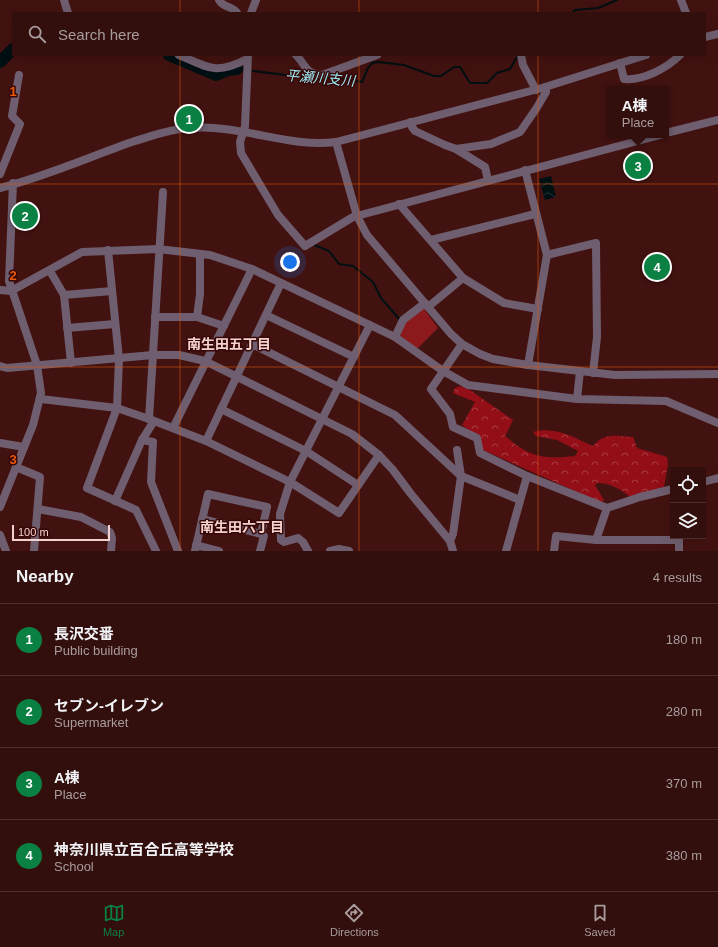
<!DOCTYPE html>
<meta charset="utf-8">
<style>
body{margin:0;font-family:Arial,"Noto Sans JP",sans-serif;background:#3a1715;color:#f1f3f6}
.controls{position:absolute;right:12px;bottom:12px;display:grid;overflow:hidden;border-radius:0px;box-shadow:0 4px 16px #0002}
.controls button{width:36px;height:36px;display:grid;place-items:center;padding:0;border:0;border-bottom:1px solid #4d2e2d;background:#320e0c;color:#f1f3f6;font:20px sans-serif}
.scale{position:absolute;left:12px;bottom:10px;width:98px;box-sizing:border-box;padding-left:4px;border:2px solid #f3d2ce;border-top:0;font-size:11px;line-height:14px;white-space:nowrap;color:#f3d2ce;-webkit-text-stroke:3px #370707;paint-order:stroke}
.you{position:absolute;left:290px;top:262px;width:14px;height:14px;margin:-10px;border:3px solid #fff;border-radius:50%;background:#1a73e8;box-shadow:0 0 0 6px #1a73e833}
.badge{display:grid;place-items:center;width:26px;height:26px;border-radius:50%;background:#0b8043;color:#fff;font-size:13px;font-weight:700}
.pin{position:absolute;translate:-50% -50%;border:2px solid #fff;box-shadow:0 1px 4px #0006}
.popup{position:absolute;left:607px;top:86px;width:62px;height:52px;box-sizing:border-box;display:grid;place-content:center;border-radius:0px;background:#320e0c;filter:drop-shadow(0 1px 3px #0005);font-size:13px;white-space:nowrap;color:#a89c9d}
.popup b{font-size:15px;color:#f1f3f6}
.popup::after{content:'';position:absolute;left:50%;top:100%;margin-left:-8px;border:8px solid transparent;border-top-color:#320e0c}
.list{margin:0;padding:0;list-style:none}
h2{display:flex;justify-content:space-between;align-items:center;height:52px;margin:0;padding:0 16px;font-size:17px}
h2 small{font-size:13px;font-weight:400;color:#a89c9d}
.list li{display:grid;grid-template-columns:26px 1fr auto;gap:12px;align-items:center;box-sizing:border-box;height:72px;padding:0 16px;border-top:1px solid #4d2e2d}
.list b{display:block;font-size:15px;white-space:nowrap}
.list p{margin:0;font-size:13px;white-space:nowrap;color:#a89c9d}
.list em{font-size:13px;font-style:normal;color:#a89c9d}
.icon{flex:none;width:22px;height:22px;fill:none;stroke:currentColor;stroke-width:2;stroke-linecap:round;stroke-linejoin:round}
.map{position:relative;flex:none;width:718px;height:551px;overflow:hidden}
.search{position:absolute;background:#320e0c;box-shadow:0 4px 16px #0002;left:12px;right:12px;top:12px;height:44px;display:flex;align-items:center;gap:10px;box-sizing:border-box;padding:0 14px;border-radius:0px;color:#a89c9d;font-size:15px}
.sheet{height:340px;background:#320e0c}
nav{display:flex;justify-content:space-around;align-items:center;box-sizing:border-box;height:56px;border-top:1px solid #4d2e2d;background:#320e0c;font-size:11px;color:#a89c9d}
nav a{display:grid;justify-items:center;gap:2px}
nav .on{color:#0b8043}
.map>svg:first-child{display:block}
.forest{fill:url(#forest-crowns)}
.park{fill:#8c191c}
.water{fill:url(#water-waves)}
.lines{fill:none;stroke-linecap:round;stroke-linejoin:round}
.stream{stroke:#000f12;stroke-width:2}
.river{stroke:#000f12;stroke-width:12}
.minor{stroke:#6f5e6f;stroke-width:8}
.grid{fill:none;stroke:#e8590c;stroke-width:1;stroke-opacity:0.55}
.labels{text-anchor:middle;stroke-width:3;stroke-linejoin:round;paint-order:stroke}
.water-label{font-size:14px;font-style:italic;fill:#9ceaf4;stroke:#370707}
.neighbourhood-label{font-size:14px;font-weight:bold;fill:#f3d2ce;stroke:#370707}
.grid-label{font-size:13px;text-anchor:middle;font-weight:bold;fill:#e8590c;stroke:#370707;stroke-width:3;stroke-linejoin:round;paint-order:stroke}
</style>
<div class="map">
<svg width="718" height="551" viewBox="0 0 718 551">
<defs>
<pattern id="forest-crowns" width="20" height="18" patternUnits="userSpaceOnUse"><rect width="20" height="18" fill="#930e17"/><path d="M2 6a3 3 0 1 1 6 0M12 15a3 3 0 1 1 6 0" fill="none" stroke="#a83c42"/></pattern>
<pattern id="water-waves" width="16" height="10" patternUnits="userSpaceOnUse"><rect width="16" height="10" fill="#000f12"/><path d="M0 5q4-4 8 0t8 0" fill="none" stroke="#263133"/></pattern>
</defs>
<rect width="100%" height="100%" fill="#421210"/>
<path class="forest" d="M460,386L470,390L513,420L505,436C531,458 542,459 575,456L578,451L557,440L536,436L533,432C556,426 572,437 593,446C605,432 616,436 633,437L637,448L667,457L668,464L664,487L631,498C621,489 610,483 597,483L595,485L604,500L602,503L483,450L477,437L462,425L475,402L453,393L455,388Z"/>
<polygon class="park" points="421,308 424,309 438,328 417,349 401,338 399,331 405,322"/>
<polygon class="water" points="551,176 556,197 545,200 539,179"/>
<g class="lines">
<g class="stream">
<polyline points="572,13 575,10 598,8 617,0"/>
<polyline points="237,69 245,69"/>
<polyline points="253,71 319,79 332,77 362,82 368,68 372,63 379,62 404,65 434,76 441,76 454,67 460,67 470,83 487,83 497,73 510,69 518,55"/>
<polyline points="314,245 329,251 339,264 353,266 373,282 381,298 400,320"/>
</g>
<g class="river">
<polyline points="169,55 216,75 228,70 237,69"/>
<polyline points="0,62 13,49"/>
</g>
<g class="minor">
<polyline points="64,0 68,13"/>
<path d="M219,0C223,8 233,6 237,13"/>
<polyline points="681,0 686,13"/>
<polyline points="251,13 256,0"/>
<polyline points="705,37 718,34"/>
<path d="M179,55C209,68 216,75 247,59"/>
<polyline points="248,55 245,126 240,142 241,153 278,215 305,246 353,217 660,135"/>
<path d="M296,55C307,66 304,73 322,75L377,55"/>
<polyline points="521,55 523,65 536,90"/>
<path d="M620,63L624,79C643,81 667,68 680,55"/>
<polyline points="411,122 412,127 415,131 445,145 456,149 491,144 520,132 536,109 546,92 546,87"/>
<polyline points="666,133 718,120"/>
<polyline points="336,142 357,216 367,235 451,334 462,344 480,354 493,359 528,365 615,375 718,374"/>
<polyline points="456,149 485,167 488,180"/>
<polyline points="525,170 547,255 528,365"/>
<polyline points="0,174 20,124 12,116 19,75"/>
<path d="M0,188C44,177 89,157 132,142C151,136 171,129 191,128C240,124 288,148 336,142L542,88L646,55"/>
<polyline points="399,204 463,278 504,303 538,309"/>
<polyline points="431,240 535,214"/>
<polyline points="108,250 119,359 117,408 87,488 136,510 156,551"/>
<polyline points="547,255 596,243 597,337 593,373"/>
<polyline points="50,271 64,295 71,363"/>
<polyline points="0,290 11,291 82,252 158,249 210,255 252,269 395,337 443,371 468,385 577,399 666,401 718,423"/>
<polyline points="64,295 112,291"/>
<polyline points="428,307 463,278"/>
<polyline points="266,315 354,357"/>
<polyline points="155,317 197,317 224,326"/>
<polyline points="197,317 200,294 200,254"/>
<polyline points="67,328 115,324"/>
<polyline points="395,337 403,320 425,303"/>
<polyline points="252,344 395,415 461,476 520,500"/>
<polyline points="462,344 431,389 450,414 453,427 477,438 480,453 527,476 607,508 640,497 673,489"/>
<polyline points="0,366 7,368 153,355 179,355 205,361 352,434 379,455 393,470 411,494 450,541"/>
<polyline points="41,399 117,408 149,419 206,441 290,482 339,513 379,455"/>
<polyline points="577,399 580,371"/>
<polyline points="221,409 306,451 358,485"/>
<polyline points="149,419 163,192"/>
<polyline points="173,428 252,269"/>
<polyline points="142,440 153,442 151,482 178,551"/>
<polyline points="206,441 281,283"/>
<polyline points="0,443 24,447"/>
<polyline points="16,467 40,477 34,551"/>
<polyline points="703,482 718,478"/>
<polyline points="115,501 142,440 154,421"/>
<polyline points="0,507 33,425 41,393 37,365 9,281 13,183"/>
<polyline points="38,509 81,517 110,532 112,538 111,551"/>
<polyline points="202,519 261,534"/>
<polyline points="0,535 6,551"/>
<polyline points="679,536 679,551"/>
<polyline points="596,540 607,508"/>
<polyline points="196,545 219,551"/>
<polyline points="195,551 208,494 267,507 261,534 264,536 260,551"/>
<polyline points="308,551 303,542 298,538 284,542 281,540 280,514 290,482 370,325"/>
<polyline points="330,551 339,549 349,551"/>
<polyline points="453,551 450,541 453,534 461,476 457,450"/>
<polyline points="506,551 527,476"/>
<polyline points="554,551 556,536 596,540 679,540"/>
</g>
</g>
<path class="grid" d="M180,0V13M359,0V13M538,0V13M180,55V551M359,55V551M538,55V551M0,184H718M0,367H718"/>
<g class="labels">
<g class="water-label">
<text transform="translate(320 78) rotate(5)" y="5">平瀬川支川</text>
</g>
<g class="neighbourhood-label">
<text x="229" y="349">南生田五丁目</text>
<text x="242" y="532">南生田六丁目</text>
</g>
</g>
<g class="grid-label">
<text x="13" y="96">1</text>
<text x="13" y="280">2</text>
<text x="13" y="464">3</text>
</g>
</svg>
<div class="controls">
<button><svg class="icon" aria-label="locate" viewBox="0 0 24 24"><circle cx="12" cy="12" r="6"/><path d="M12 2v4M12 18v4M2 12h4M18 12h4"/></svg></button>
<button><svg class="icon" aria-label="layers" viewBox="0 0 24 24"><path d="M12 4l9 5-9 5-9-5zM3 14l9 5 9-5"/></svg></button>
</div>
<div class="scale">100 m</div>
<div class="you"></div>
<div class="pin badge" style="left:189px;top:119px">1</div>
<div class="pin badge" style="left:25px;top:216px">2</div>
<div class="pin badge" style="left:638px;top:166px">3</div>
<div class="popup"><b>A棟</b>Place</div>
<div class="pin badge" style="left:657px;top:267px">4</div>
<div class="search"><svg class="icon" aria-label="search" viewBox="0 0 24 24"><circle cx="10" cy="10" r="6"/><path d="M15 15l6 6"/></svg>Search here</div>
</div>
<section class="sheet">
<h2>Nearby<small>4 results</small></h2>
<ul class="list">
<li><span class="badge">1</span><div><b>長沢交番</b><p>Public building</p></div><em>180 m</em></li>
<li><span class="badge">2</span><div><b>セブン-イレブン</b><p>Supermarket</p></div><em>280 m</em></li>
<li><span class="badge">3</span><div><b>A棟</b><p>Place</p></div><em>370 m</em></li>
<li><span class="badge">4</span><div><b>神奈川県立百合丘高等学校</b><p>School</p></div><em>380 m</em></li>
</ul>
</section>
<nav>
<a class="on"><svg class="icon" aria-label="map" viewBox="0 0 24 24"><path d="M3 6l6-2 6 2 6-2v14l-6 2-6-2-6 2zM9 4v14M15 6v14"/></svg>Map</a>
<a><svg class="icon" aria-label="directions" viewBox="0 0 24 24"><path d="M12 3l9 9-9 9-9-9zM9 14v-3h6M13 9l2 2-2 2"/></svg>Directions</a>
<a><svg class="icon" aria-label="saved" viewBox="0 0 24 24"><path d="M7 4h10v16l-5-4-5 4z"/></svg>Saved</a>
</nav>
